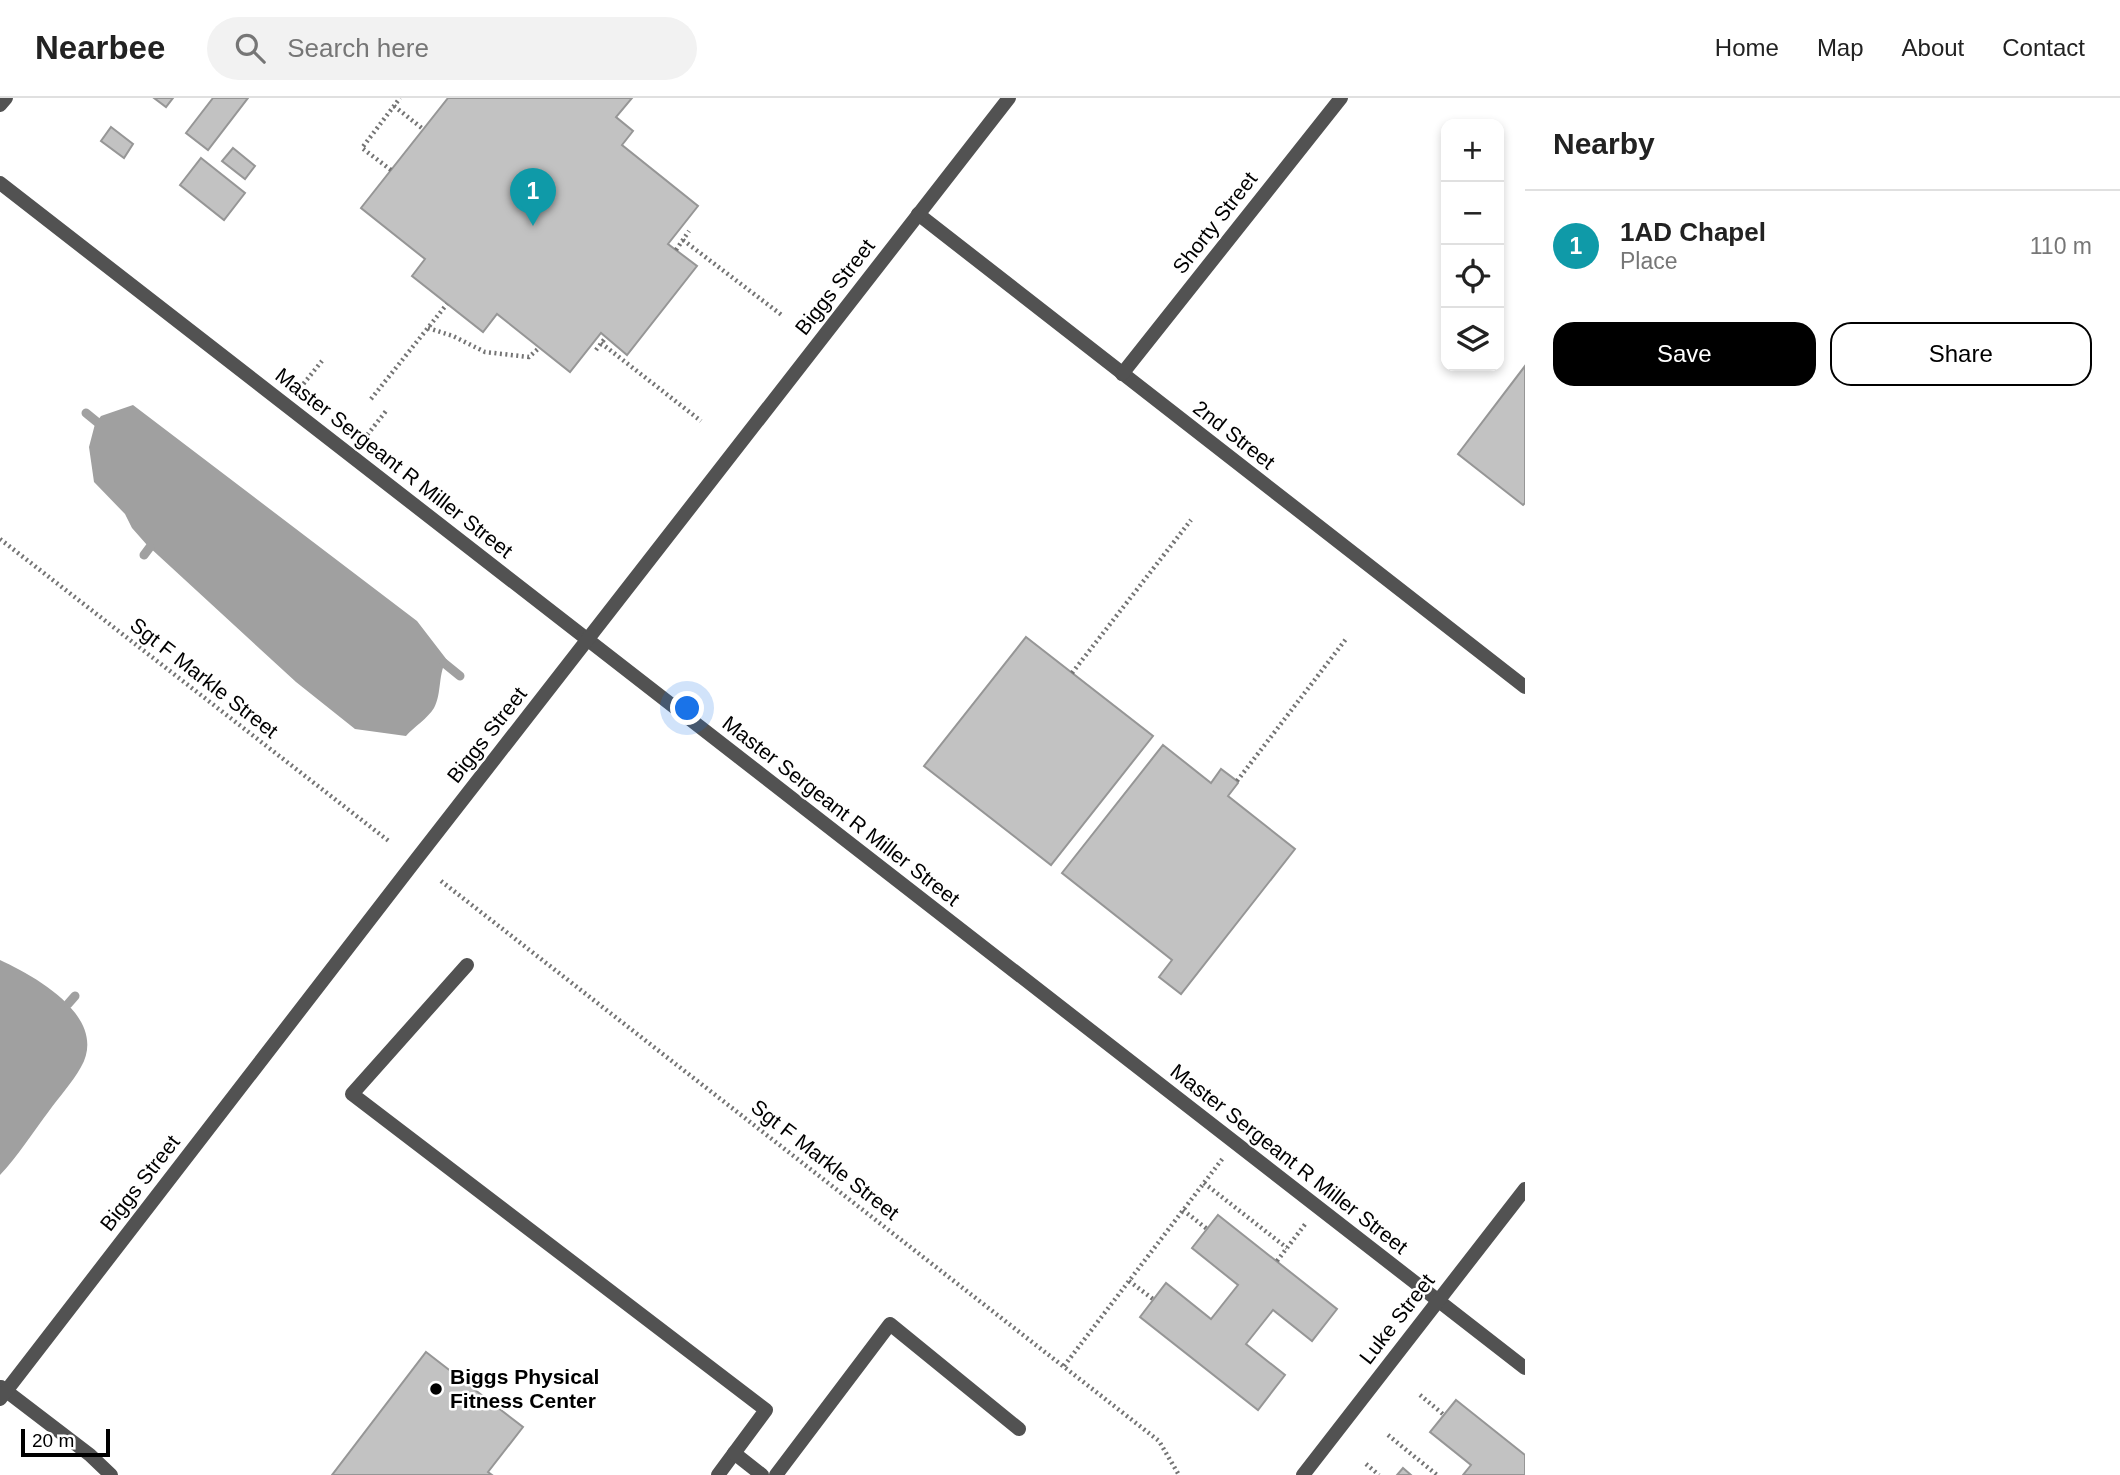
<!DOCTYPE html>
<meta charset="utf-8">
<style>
body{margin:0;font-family:Arial,sans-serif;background:#f2f2f2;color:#222}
.controls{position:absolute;right:21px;top:21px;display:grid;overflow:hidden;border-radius:14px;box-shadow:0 4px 10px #0003}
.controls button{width:63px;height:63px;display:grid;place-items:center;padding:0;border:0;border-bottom:2px solid #e0e0e0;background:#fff;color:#222;font:35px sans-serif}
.scale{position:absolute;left:21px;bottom:18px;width:89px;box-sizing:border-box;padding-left:7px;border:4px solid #000;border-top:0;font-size:19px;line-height:24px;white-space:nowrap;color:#000;-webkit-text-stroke:5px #fff;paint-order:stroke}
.you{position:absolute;left:688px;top:611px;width:24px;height:24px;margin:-18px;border:5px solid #fff;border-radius:50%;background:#1a73e8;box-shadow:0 0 0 10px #1a73e833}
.badge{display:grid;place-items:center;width:46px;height:46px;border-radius:50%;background:#000;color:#fff;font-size:23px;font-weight:700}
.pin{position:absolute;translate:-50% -58px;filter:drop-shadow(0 2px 4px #0008)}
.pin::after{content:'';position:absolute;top:37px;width:24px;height:21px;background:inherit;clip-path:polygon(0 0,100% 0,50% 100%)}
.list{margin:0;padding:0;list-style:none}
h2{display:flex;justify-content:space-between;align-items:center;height:91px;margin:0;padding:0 28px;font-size:30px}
h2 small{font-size:23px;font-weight:400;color:#767676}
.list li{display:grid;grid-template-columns:46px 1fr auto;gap:21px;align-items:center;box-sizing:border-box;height:112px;padding:0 28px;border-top:2px solid #e0e0e0}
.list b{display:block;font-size:26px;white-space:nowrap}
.list p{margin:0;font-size:23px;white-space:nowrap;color:#767676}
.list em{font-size:23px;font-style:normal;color:#767676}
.actions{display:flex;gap:14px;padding:21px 28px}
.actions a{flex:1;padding:16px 0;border:2px solid #000;border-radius:21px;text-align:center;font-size:24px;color:#000}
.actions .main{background:#000;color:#fff}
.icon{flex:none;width:38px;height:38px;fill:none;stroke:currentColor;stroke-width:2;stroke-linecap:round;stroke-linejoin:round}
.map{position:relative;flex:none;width:1525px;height:1377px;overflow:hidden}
header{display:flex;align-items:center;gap:42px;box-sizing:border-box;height:98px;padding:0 35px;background:#fff;border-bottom:2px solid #e0e0e0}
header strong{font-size:33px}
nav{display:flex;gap:38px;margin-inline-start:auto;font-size:24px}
.search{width:490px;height:63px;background:#f2f2f2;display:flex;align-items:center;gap:18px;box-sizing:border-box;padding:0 24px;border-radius:38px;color:#767676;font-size:26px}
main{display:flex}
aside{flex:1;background:#fff}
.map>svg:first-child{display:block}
.water{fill:#a0a0a0}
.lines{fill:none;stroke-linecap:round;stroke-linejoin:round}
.stream{stroke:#a0a0a0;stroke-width:9}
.building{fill:#c2c2c2;stroke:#969696;stroke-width:2}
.path{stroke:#747474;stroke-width:4.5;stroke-dasharray:2 3.5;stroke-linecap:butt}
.lane{stroke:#525252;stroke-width:14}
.street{stroke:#525252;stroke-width:14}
.poi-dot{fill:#000;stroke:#fff;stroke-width:2.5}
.labels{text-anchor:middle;stroke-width:5;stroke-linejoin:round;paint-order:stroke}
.street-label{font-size:21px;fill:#000;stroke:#fff}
.poi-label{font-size:21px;font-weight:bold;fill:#000;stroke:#fff;text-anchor:start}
</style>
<header>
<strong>Nearbee</strong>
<div class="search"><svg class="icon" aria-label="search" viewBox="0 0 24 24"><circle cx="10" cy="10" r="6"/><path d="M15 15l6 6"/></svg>Search here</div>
<nav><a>Home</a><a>Map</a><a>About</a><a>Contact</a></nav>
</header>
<main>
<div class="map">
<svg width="1525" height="1377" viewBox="0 0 1525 1377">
<rect width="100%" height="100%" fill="#fff"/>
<g class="water">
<path d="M133,307L417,523L447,562C438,573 442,596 434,610C428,620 414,629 406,638L355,631L296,584L147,447L132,430L125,416L94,384L89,349L95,326L101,318Z"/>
<path d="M0,862C37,879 109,920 81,969C72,985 59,999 49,1013C33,1034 18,1058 0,1077Z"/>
</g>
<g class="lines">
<g class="stream">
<polyline points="86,315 97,324"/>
<polyline points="144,457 150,449"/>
<polyline points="444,565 460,578"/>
<polyline points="68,906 75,898"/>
</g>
</g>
<g class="building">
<polygon points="154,0 173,0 166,9"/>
<polygon points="213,0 248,0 208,52 186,35"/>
<polygon points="448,0 632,0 616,19 633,33 622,47 698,108 668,146 697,168 627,257 601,235 570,274 497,216 483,234 412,178 425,161 361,110"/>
<polygon points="111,29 133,46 124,60 101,43"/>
<polygon points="233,50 255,68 245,81 222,63"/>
<polygon points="201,60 245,95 224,122 180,87"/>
<polygon points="1525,268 1525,405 1523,407 1458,356"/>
<polygon points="1026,539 1153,638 1051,767 924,668"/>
<polygon points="1163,647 1211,685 1221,671 1237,683 1238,685 1228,698 1295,751 1181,896 1159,879 1172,862 1062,775"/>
<polygon points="1218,1117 1337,1211 1312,1243 1273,1212 1246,1246 1285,1277 1258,1312 1140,1219 1166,1185 1211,1221 1238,1187 1192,1150"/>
<polygon points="426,1254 523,1329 488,1374 492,1377 332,1377"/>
<polygon points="1456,1302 1525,1357 1525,1377 1463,1377 1471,1367 1430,1334"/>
<polygon points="1403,1370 1411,1377 1397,1377"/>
</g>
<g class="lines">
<g class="path">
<polyline points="394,8 423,31"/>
<polyline points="391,72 362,50 400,0"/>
<polyline points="683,142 783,218"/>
<polyline points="676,152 689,133"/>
<polyline points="428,230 453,238 485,254 529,259 539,250"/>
<polyline points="601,245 701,323"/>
<polyline points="596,252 606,239"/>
<polyline points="300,290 322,263"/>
<polyline points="371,301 447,206"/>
<polyline points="364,341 386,313"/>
<polyline points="0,441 390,744"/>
<polyline points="1072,575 1191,422"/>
<polyline points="1237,683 1346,541"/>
<polyline points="441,783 1159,1343 1179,1377"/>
<polyline points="1204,1085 1287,1150"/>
<polyline points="1183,1112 1207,1131"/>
<polyline points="1277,1163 1306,1125"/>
<polyline points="1129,1183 1153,1201"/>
<polyline points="1064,1268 1223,1060"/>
<polyline points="1420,1297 1444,1317"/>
<polyline points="1388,1337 1437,1377"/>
<polyline points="1366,1366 1379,1377"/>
</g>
<g class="lane">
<polyline points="467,867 352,996 766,1312 718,1377"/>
<polyline points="734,1355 762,1377"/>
<polyline points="776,1377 890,1226 1019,1331"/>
</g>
<g class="street">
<polyline points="0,7 6,0"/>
<polyline points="0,85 1525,1270"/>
<polyline points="918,116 1525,589"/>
<polyline points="1122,276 1341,0"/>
<polyline points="1,1289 90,1357 111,1377"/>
<polyline points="0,1301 415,763 1009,0"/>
<polyline points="1303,1377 1525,1091"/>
</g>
</g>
<circle class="poi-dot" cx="436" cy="1291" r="7"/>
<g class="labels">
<g class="street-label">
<text transform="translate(1215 125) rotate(-52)" y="7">Shorty Street</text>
<text transform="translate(835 189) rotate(-52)" y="7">Biggs Street</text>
<text transform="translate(1234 337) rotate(38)" y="7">2nd Street</text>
<text transform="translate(394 365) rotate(38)" y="7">Master Sergeant R Miller Street</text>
<text transform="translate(204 580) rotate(38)" y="7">Sgt F Markle Street</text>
<text transform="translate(487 637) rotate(-52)" y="7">Biggs Street</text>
<text transform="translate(841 713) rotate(38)" y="7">Master Sergeant R Miller Street</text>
<text transform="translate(1289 1061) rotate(38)" y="7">Master Sergeant R Miller Street</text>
<text transform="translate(825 1062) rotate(38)" y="7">Sgt F Markle Street</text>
<text transform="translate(140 1085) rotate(-52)" y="7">Biggs Street</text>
<text transform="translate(1397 1221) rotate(-52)" y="7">Luke Street</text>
</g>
<g class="poi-label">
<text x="450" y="1286">Biggs Physical<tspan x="450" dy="24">Fitness Center</tspan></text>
</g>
</g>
</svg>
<div class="controls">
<button>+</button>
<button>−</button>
<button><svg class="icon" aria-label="locate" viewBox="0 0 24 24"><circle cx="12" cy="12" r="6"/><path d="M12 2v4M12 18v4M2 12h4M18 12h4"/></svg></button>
<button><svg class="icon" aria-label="layers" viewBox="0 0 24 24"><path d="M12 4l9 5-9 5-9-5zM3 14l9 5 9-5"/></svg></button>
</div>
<div class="scale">20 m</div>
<div class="you"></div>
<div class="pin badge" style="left:533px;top:128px;background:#0f9aa8">1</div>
</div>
<aside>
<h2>Nearby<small></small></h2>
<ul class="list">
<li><span class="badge" style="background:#0f9aa8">1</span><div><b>1AD Chapel</b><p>Place</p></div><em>110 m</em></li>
</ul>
<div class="actions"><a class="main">Save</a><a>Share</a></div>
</aside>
</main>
